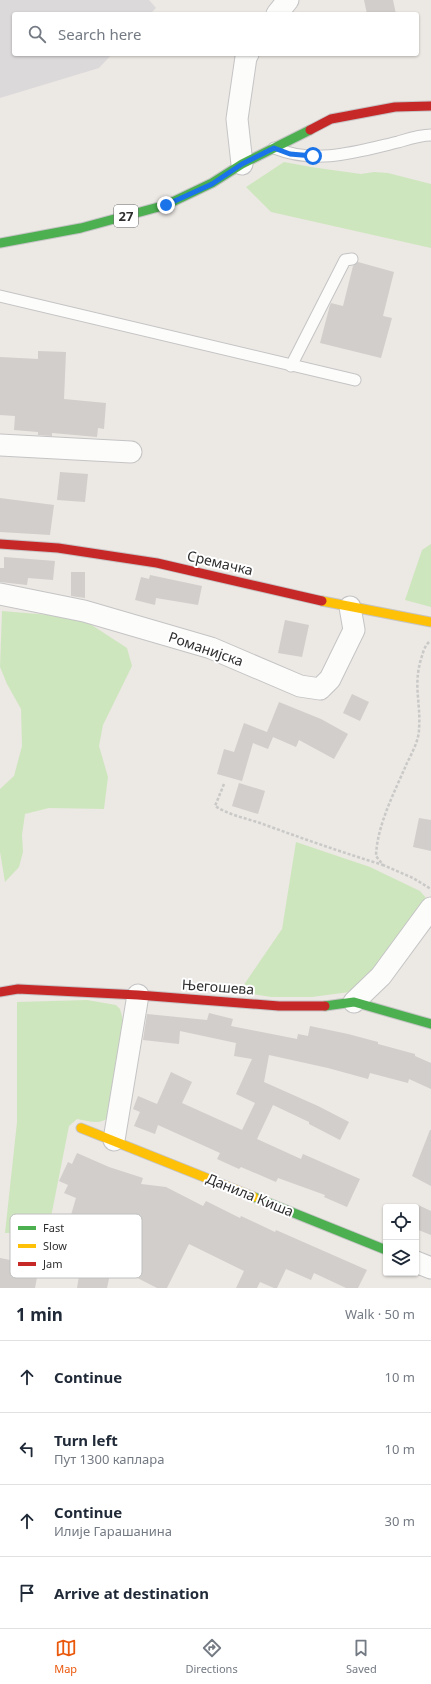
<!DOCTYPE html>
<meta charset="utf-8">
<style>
body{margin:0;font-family:"Noto Sans",sans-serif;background:#f6f6f7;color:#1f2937}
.controls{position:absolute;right:12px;bottom:12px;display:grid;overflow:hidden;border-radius:4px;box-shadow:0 1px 3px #0004}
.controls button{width:36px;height:36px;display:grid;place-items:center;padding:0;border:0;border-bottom:1px solid #e0e1e3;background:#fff;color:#1f2937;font:20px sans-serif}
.stop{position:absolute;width:12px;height:12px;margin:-9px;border:3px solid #1a73e8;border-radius:50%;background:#fff}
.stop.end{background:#1a73e8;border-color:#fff;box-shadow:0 1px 4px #0008}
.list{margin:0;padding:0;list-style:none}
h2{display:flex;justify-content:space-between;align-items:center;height:52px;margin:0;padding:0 16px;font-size:17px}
h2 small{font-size:13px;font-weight:400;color:#747a83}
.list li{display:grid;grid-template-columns:26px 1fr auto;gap:12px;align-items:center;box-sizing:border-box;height:72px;padding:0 16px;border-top:1px solid #e0e1e3}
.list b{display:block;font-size:15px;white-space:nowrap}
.list p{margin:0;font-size:13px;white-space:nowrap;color:#747a83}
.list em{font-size:13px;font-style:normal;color:#747a83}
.icon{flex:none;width:22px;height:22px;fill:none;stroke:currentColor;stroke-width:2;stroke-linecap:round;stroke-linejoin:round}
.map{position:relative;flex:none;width:431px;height:1288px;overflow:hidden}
.search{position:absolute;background:#fff;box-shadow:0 1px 3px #0004;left:12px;right:12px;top:12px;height:44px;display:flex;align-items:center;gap:10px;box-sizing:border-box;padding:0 14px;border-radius:4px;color:#747a83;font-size:15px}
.sheet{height:340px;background:#fff}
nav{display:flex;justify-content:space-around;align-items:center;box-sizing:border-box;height:56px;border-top:1px solid #e0e1e3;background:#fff;font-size:11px;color:#747a83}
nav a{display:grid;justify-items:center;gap:2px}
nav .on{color:#ea580c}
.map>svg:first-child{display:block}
.industrial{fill:#dcd9db}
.green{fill:#cee6be}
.building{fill:#d1cecb}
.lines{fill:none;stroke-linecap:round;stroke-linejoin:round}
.lane-casing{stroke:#c5c4c5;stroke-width:13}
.street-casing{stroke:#c5c4c5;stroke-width:23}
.fast-casing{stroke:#c5c4c5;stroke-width:11}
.slow-casing{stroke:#c5c4c5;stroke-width:11}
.jam-casing{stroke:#c5c4c5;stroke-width:11}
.path{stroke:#c9c9c8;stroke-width:2.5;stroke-dasharray:3 2;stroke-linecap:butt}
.lane{stroke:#fcfcfb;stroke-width:11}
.street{stroke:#fcfcfb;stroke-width:21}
.fast{stroke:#4caf50;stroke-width:9}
.slow{stroke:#ffc107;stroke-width:9}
.jam{stroke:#c62828;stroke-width:9}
.route{stroke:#1a73e8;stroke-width:5}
.labels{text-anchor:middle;stroke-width:4;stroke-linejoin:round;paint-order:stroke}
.shield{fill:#fff;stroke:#6d6d6d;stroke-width:1}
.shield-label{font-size:13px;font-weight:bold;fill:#2e2e2e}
.street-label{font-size:14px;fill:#2e2e2e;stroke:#fff}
.key{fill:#fff;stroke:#c0c0c0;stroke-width:1}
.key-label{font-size:11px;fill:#2e2e2e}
</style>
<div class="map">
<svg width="431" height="1288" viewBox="0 0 431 1288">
<rect width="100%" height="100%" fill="#ece8e4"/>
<polygon class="industrial" points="0,0 149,0 156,8 150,14 14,14 14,54 112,54 99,68 0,98"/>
<g class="green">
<polygon points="284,162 311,167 361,174 374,172 388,173 431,184 431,248 271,212 246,187"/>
<polygon points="431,544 431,607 405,600 422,550"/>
<polygon points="2,611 62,616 84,620 127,648 132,666 103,725 99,746 108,777 104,809 49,808 25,814 22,835 23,852 19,867 5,882 0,852 0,789 14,776 22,746 21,709 7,684 0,667"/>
<polygon points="296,842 370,867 420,891 427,899 357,991 312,997 271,997 239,992 282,929"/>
<path d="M87,1000L116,1005L120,1009L123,1020L110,1116C100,1126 90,1121 77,1119L69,1126L48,1232L5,1233L17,1122V1002Z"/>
</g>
<g class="building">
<polygon points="364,0 393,0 396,14 367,14"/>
<polygon points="358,262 394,272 383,316 392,318 381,358 320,343 330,305 331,303 343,306 353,266"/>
<polygon points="38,351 66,352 64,399 106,403 104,429 98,428 97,437 52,433 52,436 38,435 38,432 14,430 15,416 0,415 0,357 38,359"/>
<polygon points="60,472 88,474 85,502 57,500"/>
<polygon points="0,498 54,505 50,535 0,532"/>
<polygon points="4,557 55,561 53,580 28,578 27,585 0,582 0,568 4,568"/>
<polygon points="71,572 85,572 85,598 71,596"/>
<polygon points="150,575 202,586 198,605 156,598 155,605 135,600 141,577 149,579"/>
<polygon points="285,620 309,625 302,657 278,653"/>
<polygon points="352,694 369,702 360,721 343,713"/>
<polygon points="279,702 321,719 348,734 334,759 299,740 296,747 273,737 268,749 253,743 242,781 217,774 224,749 234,752 244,723 267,732"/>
<polygon points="239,783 265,791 258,814 232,806"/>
<polygon points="419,818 431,820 431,851 413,847"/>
<polygon points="209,1013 233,1019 231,1026 297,1039 298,1034 308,1036 310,1026 348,1034 378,1042 378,1044 415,1054 415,1056 431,1063 431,1089 409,1079 408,1083 370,1073 368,1079 328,1068 269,1055 264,1082 318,1106 349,1122 340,1140 309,1124 309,1122 273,1105 257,1139 301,1159 303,1154 360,1179 347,1207 324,1197 325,1195 278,1178 276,1182 241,1167 239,1169 217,1159 220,1153 158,1125 155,1134 134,1126 140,1112 133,1109 138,1096 157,1104 171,1072 192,1082 182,1103 242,1130 255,1103 236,1094 252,1059 234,1056 236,1043 180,1031 179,1044 143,1040 147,1014 207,1020"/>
<polygon points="430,1130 431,1130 431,1186 412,1176"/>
<polygon points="77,1153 109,1167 143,1178 141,1184 166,1187 203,1206 206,1201 240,1218 241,1216 275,1232 276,1230 367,1270 358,1288 346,1288 314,1273 311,1280 286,1269 277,1288 274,1288 260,1282 257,1288 236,1288 244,1271 189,1244 167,1288 157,1288 112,1265 107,1288 77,1288 82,1258 60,1252 76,1198 64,1193 68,1185 59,1181 68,1162 72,1164"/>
<polygon points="416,1204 431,1211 431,1235 416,1229"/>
<polygon points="19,1242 43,1246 35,1288 0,1288 0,1258 15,1261"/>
</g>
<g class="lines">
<defs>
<g id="lane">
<path d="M274,148C316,165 356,152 398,142C408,139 420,135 431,135"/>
<polyline points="0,296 355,380"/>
<polyline points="291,366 345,260 352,259"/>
</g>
<g id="street">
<polyline points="277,14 288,0"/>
<polyline points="242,164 237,119 246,57 248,54"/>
<polyline points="0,445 131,452"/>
<polyline points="0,594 84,611 211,648 300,686 320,689 330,679 354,630 350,607"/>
<polyline points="354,1002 381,976 431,908"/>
<polyline points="114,1140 138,995"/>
<polyline points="416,1262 431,1268"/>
</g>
<g id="fast">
<polyline points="0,243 81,228 166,205 212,183 242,164 310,130"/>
<polyline points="325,1006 354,1002 431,1024"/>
<polyline points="254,1197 386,1250"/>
</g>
<g id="slow">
<polyline points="322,601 431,622"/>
<polyline points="81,1128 254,1197"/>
</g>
<g id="jam">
<polyline points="310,130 331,119 395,107 431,106"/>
<polyline points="0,544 58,548 157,563 322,601"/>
<polyline points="0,992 18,989 138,995 279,1006 325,1006"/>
</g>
</defs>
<use href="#lane" class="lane-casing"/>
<use href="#street" class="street-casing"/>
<use href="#fast" class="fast-casing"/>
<use href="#slow" class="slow-casing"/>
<use href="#jam" class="jam-casing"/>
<g class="path">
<path d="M429,642C424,647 423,653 421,659C413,687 421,702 419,729C419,740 412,753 407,763C395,791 377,825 376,856L383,865L413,878L431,889"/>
<path d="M224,784L215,806C229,815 245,818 260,823C301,838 341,852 383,865"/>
</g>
<use href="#lane" class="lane"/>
<use href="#street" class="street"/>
<use href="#fast" class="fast"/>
<use href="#slow" class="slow"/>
<use href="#jam" class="jam"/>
</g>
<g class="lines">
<polyline class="route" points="166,205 212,184 242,164 274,148 290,154 313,156"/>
</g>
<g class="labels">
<rect class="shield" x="114" y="205" width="24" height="22" rx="3"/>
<g class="shield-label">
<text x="126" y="221">27</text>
</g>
<g class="street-label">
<text transform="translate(220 563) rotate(13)" y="5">Сремачка</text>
<text transform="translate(206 649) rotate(19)" y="5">Романијска</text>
<text transform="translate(218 987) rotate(4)" y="5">Његошева</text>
<text transform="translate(250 1195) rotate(22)" y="5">Данила Киша</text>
</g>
</g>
<rect x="10" y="1214" width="132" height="64" rx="6" class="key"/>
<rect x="18" y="1226" width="18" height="4" fill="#4caf50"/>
<rect x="18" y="1244" width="18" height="4" fill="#ffc107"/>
<rect x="18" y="1262" width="18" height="4" fill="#c62828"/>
<g class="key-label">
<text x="43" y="1232">Fast</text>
<text x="43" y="1250">Slow</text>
<text x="43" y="1268">Jam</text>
</g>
</svg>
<div class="controls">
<button><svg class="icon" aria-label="locate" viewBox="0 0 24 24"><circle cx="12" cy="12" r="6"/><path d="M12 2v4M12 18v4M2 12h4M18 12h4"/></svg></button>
<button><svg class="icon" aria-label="layers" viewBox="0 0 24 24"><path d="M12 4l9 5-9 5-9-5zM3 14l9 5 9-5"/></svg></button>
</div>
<div class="stop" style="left:313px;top:156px"></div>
<div class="stop end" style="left:166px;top:205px"></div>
<div class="search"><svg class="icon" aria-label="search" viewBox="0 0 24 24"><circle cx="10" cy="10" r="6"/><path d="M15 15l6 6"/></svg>Search here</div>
</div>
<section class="sheet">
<h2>1 min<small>Walk · 50 m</small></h2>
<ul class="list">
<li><svg class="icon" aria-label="ahead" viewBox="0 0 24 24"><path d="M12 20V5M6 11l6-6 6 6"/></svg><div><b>Continue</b></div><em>10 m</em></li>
<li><svg class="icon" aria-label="left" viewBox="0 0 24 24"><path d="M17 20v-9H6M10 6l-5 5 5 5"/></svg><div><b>Turn left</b><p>Пут 1300 каплара</p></div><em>10 m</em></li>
<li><svg class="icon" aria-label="ahead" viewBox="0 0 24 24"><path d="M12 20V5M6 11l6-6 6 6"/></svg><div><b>Continue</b><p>Илије Гарашанина</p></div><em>30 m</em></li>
<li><svg class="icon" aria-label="arrive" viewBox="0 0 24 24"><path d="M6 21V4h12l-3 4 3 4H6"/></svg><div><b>Arrive at destination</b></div></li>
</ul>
</section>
<nav>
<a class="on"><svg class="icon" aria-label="map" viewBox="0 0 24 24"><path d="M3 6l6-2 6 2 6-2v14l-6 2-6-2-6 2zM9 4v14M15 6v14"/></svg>Map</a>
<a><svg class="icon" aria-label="directions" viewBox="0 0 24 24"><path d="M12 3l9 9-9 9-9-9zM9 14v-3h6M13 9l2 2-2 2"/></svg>Directions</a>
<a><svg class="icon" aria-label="saved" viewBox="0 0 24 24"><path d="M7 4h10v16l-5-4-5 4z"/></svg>Saved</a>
</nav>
